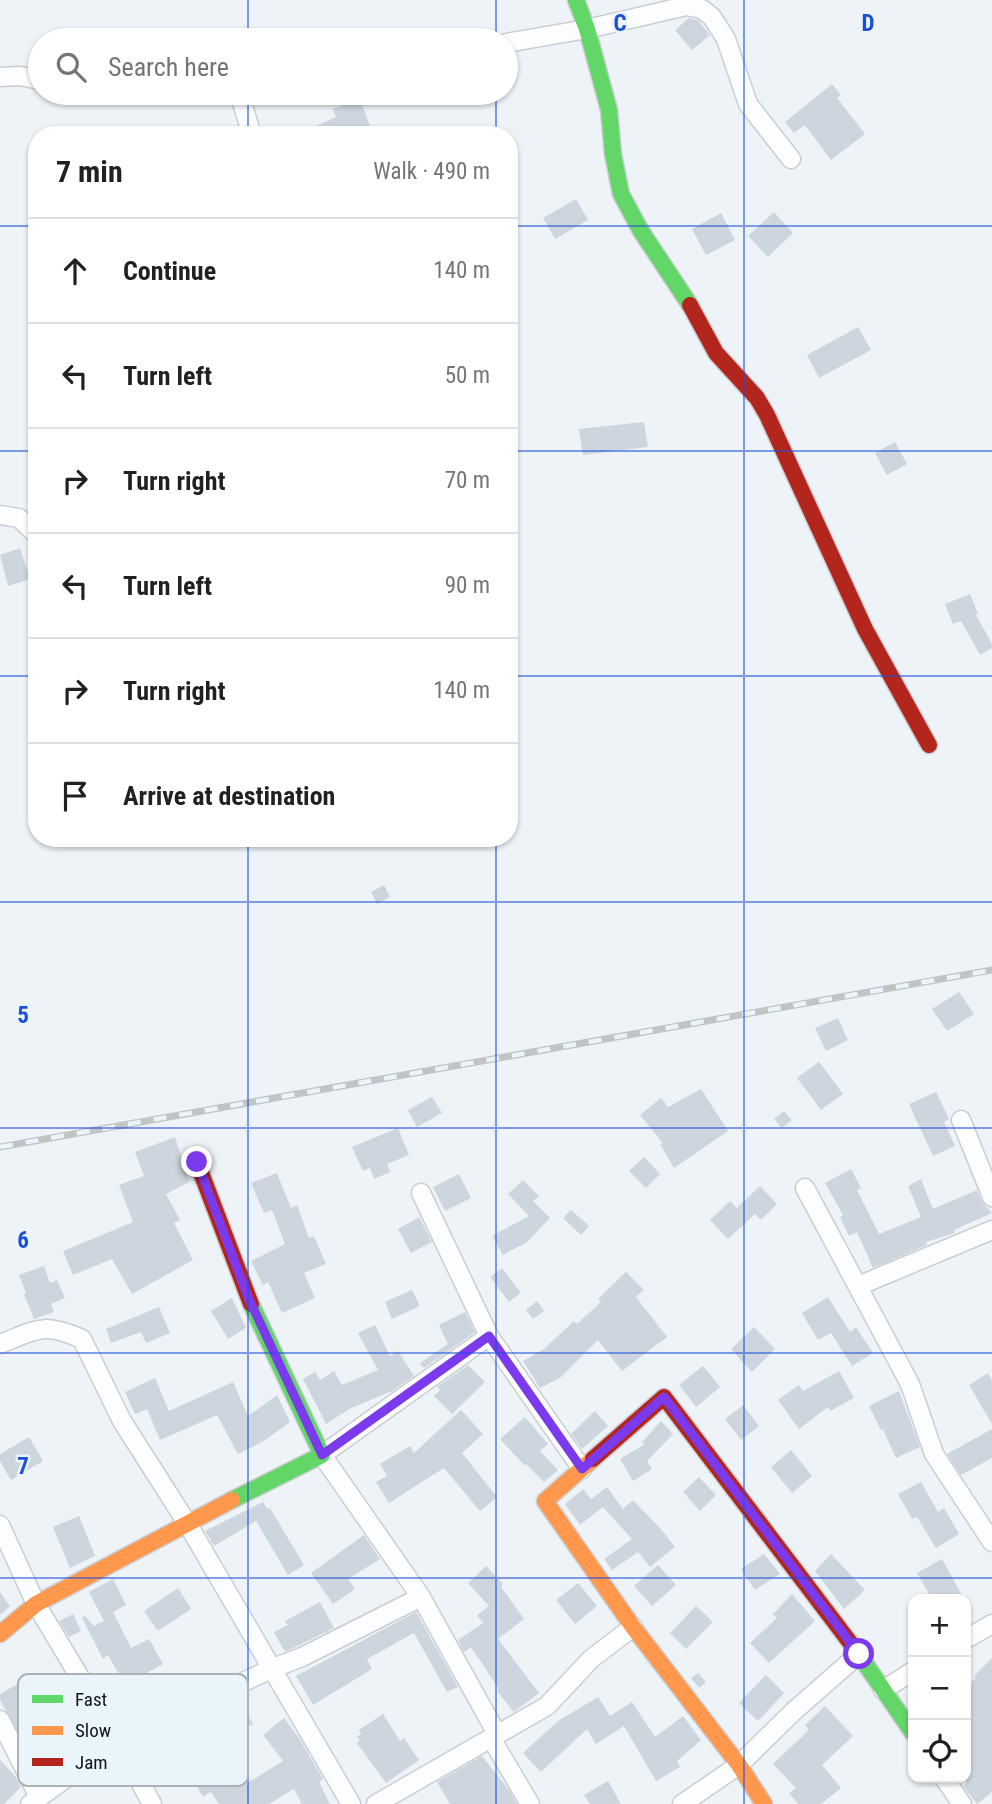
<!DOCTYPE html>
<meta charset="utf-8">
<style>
body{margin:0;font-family:"Roboto Condensed",sans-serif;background:#f6f6f6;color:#202124}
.controls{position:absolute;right:21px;bottom:21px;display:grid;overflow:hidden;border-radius:14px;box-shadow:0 2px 5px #0004}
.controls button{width:63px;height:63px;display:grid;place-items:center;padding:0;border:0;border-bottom:2px solid #e0e0e0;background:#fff;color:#202124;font:35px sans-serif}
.stop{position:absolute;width:21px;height:21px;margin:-16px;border:5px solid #7c3aed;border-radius:50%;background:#fff}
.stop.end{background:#7c3aed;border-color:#fff;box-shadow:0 2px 7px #0008}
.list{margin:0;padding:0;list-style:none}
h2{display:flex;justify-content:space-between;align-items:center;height:91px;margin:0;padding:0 28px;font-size:30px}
h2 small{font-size:23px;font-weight:400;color:#757577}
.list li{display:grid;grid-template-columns:46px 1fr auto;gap:21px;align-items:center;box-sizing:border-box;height:105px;padding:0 28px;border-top:2px solid #e0e0e0}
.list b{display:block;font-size:26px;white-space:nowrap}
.list em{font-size:23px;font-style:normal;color:#757577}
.icon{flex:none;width:38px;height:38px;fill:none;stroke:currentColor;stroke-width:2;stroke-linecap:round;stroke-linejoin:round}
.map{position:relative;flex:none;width:992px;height:1804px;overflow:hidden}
.search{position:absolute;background:#fff;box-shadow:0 2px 5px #0004;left:28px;top:28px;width:490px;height:77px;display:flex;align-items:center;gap:18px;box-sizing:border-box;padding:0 24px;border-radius:38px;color:#757577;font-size:26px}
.panel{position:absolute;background:#fff;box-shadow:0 2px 5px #0004;left:28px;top:126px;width:490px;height:721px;border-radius:28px}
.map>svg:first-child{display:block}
.building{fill:#cdd6de}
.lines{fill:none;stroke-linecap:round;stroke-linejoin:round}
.street-casing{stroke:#caced2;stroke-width:21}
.fast-casing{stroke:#caced2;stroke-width:19}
.slow-casing{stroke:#caced2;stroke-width:19}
.jam-casing{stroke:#caced2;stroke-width:19}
.street{stroke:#fcfdfe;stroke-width:18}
.fast{stroke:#63d668;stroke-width:16}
.slow{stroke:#ff974d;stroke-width:16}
.jam{stroke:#b3261e;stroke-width:16}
.rail-casing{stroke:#c1c3c4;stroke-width:7}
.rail{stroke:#eaf4fb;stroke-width:4.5;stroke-dasharray:13;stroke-linecap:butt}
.route{stroke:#7c3aed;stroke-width:9}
.grid{fill:none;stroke:#1d4ed8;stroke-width:2;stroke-opacity:0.55}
.key{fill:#eaf4fb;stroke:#aab1b7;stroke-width:2}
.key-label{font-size:19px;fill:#131618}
.grid-label{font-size:23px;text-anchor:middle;font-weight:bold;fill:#1d4ed8;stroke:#eaf4fb;stroke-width:5;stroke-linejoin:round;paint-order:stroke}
</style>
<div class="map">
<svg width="992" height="1804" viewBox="0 0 992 1804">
<rect width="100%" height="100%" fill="#eef3f7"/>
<g class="building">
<polygon points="689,18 698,20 710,35 692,50 675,30"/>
<polygon points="832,84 841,95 837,98 865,134 831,160 805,125 794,133 785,122"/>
<polygon points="360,99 371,129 356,135 296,135 336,117 333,109"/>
<polygon points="576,199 588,220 555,239 543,218"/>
<polygon points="774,212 793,233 768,257 748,236"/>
<polygon points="721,213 735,240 706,255 692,229"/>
<polygon points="858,327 871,350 819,378 807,355"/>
<polygon points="644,422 648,447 583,455 579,429"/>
<polygon points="895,442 907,464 887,475 875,453"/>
<polygon points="20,548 30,579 8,586 0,555"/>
<polygon points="970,594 978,614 976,615 992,644 992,648 980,655 961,621 953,624 945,604"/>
<polygon points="384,885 390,897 377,904 371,892"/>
<polygon points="959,992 974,1014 947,1031 932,1009"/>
<polygon points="838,1018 848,1040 826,1051 815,1028"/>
<polygon points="819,1062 843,1094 821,1110 797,1078"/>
<polygon points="701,1089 728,1131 674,1168 660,1144 663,1143 640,1115 661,1098 668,1107"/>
<polygon points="936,1092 949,1119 944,1122 955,1146 933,1156 909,1104"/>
<polygon points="432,1097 442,1113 417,1127 408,1110"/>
<polygon points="784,1111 792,1120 782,1128 774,1119"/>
<polygon points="398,1128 409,1155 387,1164 390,1172 374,1179 370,1168 363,1171 352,1147"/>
<polygon points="175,1137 189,1182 166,1194 180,1220 174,1223 193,1260 132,1294 112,1259 73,1275 63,1251 133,1222 119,1185 144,1176 135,1152"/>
<polygon points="644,1157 660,1174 646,1188 629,1171"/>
<polygon points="851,1169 861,1188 857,1190 879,1234 921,1217 908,1186 921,1179 933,1209 977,1190 982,1202 992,1213 954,1230 955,1233 926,1242 927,1245 873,1268 857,1232 849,1236 840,1217 843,1215 825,1183"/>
<polygon points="277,1173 291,1208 297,1205 309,1238 314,1236 326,1264 304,1273 315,1298 282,1313 268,1282 263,1285 251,1261 285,1244 272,1210 264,1213 251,1183"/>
<polygon points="459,1174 471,1198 445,1211 433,1187"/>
<polygon points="523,1180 539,1196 533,1201 550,1218 527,1242 503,1255 492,1236 529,1216 508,1194"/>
<polygon points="760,1186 777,1204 761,1220 755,1214 728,1239 710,1220 730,1201 737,1208"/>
<polygon points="571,1210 589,1226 581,1235 563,1218"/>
<polygon points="419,1217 432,1242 411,1253 398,1229"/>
<polygon points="44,1266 50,1283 57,1280 65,1298 51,1304 54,1312 34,1319 24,1294 26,1293 19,1275"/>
<polygon points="502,1268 521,1293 509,1302 490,1277"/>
<polygon points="626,1272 644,1290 636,1297 667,1337 622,1371 598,1340 561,1377 540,1388 523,1361 544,1349 574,1321 577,1324 601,1302 598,1299"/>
<polygon points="412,1290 420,1306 392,1319 385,1302"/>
<polygon points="828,1297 850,1332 856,1327 873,1353 852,1366 831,1333 818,1340 802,1313"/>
<polygon points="232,1298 246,1328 228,1339 211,1311"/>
<polygon points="537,1301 544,1311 533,1319 526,1310"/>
<polygon points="159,1307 170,1333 146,1343 141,1332 111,1343 106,1329"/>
<polygon points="465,1312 475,1332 424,1368 420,1363 448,1344 439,1325"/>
<polygon points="375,1325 390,1356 398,1351 414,1376 392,1391 349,1409 326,1424 303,1379 315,1372 320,1380 334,1371 342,1385 378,1370 358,1333"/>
<polygon points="754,1327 775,1349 752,1372 731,1349"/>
<polygon points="468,1365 485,1382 452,1414 434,1396 440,1390 437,1387"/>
<polygon points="703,1366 720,1387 696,1407 679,1385"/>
<polygon points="839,1371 854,1398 830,1411 828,1407 799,1429 778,1400 799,1385 803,1391"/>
<polygon points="988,1373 992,1380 992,1424 969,1385"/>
<polygon points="155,1378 169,1411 233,1382 248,1416 277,1395 290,1422 264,1441 238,1454 217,1415 160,1440 147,1409 135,1414 125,1392"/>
<polygon points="899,1391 920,1447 896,1458 883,1429 881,1430 869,1406"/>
<polygon points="743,1405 759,1426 741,1440 725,1419"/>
<polygon points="461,1410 483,1434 462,1453 497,1497 480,1511 444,1468 389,1503 376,1482 387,1476 380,1464 410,1446 414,1453"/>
<polygon points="595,1411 608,1426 582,1449 571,1434"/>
<polygon points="525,1417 548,1444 540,1451 558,1470 544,1482 526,1464 524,1465 500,1439"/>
<polygon points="661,1421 673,1434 647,1461 652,1469 633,1481 620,1459 645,1444 642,1442"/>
<polygon points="992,1429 992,1458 961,1475 947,1454"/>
<polygon points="29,1437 43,1461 11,1480 0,1461 0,1454"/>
<polygon points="791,1450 812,1476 792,1493 771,1467"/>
<polygon points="699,1477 716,1495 700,1511 683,1492"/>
<polygon points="921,1482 938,1512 944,1508 959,1534 936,1548 917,1517 912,1519 898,1494"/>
<polygon points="607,1487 623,1509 633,1500 660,1528 675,1547 650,1567 638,1552 612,1570 604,1559 632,1539 603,1507 580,1525 565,1504 583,1489 591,1499"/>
<polygon points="263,1502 267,1509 270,1508 304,1565 288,1575 256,1521 214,1546 205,1531"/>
<polygon points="79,1516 95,1556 70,1568 53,1527"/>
<polygon points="364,1535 380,1559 348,1579 355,1589 333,1604 311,1573"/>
<polygon points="764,1554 780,1574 755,1590 741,1569"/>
<polygon points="831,1554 865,1590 844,1609 815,1571"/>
<polygon points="942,1559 964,1599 932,1599 917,1573"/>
<polygon points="658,1565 676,1585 652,1606 634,1586"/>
<polygon points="486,1566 503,1584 501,1587 524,1619 498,1639 539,1693 514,1712 497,1691 499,1689 471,1647 464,1652 458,1640 483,1623 477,1615 489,1606 468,1583"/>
<polygon points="113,1579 126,1605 113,1612 131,1648 149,1639 163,1664 125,1685 108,1655 103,1659 82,1618 85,1616 94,1626 104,1621 89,1592"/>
<polygon points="578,1583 597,1606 575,1624 556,1600"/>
<polygon points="178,1588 191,1609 158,1631 144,1611"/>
<polygon points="0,1592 10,1606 0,1615"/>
<polygon points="792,1594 815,1621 769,1663 750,1643 777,1618 773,1614"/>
<polygon points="320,1602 334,1628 285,1652 274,1632 288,1625 285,1621"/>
<polygon points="696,1606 713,1622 686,1649 670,1633"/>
<polygon points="416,1612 458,1687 447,1692 414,1633 367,1659 372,1669 313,1705 296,1676"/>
<polygon points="73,1614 81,1631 69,1637 59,1621"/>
<polygon points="992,1658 992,1792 977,1804 963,1786 966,1784 966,1686 976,1678 974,1676"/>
<polygon points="698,1673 706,1682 699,1688 691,1678"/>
<polygon points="766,1675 784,1693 758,1721 739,1703"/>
<polygon points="24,1680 48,1721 76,1701 85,1715 28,1750 0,1700 0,1694"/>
<polygon points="598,1697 610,1716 632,1702 655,1737 683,1716 701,1740 677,1761 680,1767 656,1781 624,1726 596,1744 587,1729 541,1772 523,1753 558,1721"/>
<polygon points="239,1699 253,1724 233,1735 219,1711"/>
<polygon points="825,1706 853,1736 822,1765 841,1788 821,1804 798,1804 789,1793 796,1788 773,1764 809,1730 805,1725"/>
<polygon points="383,1714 400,1741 404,1738 419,1760 386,1783 357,1743 360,1741 357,1737 361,1734 359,1730"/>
<polygon points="284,1718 299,1738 322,1777 323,1779 319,1782 330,1804 302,1804 294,1789 269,1804 219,1804 211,1792 203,1797 189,1773 222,1754 241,1787 283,1761 263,1735"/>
<polygon points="482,1756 509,1790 517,1804 450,1804 437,1782"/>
<polygon points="0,1760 15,1776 21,1787 4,1804 0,1804"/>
<polygon points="608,1781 621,1804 590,1804 584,1795"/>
</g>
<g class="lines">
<defs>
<g id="street">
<polyline points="506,43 587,29 686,6 702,9 712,17 726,39 748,104 791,159"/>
<polyline points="0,77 20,76 40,80"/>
<polyline points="239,93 252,135"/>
<polyline points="0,515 19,518 37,535"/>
<polyline points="961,1120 992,1197"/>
<polyline points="805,1188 910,1384 934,1454 992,1542"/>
<polyline points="421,1193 489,1336 582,1469"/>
<polyline points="858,1286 992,1230"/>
<polyline points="489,1336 322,1455 421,1597 497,1734"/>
<path d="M0,1344C38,1329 43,1322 82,1339L122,1421L187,1523L351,1804"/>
<polyline points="0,1525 36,1604 118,1741 152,1804"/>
<polyline points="966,1639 992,1624"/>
<polyline points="883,1690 913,1671"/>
<polyline points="0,1720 39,1797"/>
<polyline points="491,1738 530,1804"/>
<polyline points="944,1778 962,1804"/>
<polyline points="30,1804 118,1741 271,1669 302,1657 421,1597"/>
<polyline points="376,1804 547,1706 591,1659 633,1627"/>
<polyline points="682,1804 739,1765 794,1711 859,1654"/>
</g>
<g id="fast">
<polyline points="576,0 587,29 609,110 613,154 621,194 641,231 690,305"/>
<polyline points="232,1500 322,1455 251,1304"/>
<polyline points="855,1649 913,1733"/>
</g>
<g id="slow">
<polyline points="593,1459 545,1501 633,1627 739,1765 764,1804"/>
<polyline points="0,1634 36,1604 232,1500"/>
</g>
<g id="jam">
<polyline points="690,305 716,353 757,398 767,415 865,629 929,745"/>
<polyline points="197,1162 251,1304"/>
<polyline points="593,1459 664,1397 855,1649"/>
</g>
</defs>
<use href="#street" class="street-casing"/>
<use href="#fast" class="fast-casing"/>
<use href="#slow" class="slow-casing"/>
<use href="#jam" class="jam-casing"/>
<use href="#street" class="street"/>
<use href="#fast" class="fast"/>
<use href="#slow" class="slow"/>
<use href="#jam" class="jam"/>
<defs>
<polyline id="rail" points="0,1147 992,970"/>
</defs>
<use href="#rail" class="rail-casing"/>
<use href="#rail" class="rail"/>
</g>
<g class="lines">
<polyline class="route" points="197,1162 248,1297 322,1455 489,1336 582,1469 664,1397 859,1654"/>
</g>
<path class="grid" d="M248,0V40M496,0V40M744,0V1804M248,93V135M496,93V135M0,226H37M509,226H992M0,451H37M509,451H992M0,676H37M509,676H992M248,838V1804M496,838V1804M0,902H992M0,1128H992M0,1353H992M0,1578H992"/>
<rect x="18" y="1674" width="230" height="112" rx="10" class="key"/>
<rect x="32" y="1695" width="31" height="8" fill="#63d668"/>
<rect x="32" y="1726" width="31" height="9" fill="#ff974d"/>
<rect x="32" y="1758" width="31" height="8" fill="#b3261e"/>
<g class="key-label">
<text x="75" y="1706">Fast</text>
<text x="75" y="1737">Slow</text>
<text x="75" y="1769">Jam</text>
</g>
<g class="grid-label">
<text x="620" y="31">C</text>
<text x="868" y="31">D</text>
<text x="23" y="1023">5</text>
<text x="23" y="1248">6</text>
<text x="23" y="1474">7</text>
</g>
</svg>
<div class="controls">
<button>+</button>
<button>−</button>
<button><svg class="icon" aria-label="locate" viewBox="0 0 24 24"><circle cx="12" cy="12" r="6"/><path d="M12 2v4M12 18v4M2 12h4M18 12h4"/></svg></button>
</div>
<div class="stop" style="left:859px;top:1654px"></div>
<div class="stop end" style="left:197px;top:1162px"></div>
<div class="search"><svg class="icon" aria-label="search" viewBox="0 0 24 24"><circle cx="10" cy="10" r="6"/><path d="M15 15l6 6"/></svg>Search here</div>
<section class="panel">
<h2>7 min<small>Walk · 490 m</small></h2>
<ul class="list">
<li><svg class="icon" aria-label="ahead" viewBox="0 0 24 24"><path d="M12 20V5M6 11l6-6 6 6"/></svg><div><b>Continue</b></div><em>140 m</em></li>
<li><svg class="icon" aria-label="left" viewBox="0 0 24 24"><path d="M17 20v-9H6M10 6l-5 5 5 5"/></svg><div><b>Turn left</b></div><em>50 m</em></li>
<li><svg class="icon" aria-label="right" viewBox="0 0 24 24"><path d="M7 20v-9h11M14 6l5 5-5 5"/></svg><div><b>Turn right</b></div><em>70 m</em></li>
<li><svg class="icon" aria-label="left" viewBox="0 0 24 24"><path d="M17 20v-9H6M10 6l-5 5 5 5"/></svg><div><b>Turn left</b></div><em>90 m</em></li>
<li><svg class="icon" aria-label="right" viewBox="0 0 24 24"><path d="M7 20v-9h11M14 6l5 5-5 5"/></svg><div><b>Turn right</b></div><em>140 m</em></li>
<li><svg class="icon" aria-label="arrive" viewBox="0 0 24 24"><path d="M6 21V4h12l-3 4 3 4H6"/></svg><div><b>Arrive at destination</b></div></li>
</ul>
</section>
</div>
